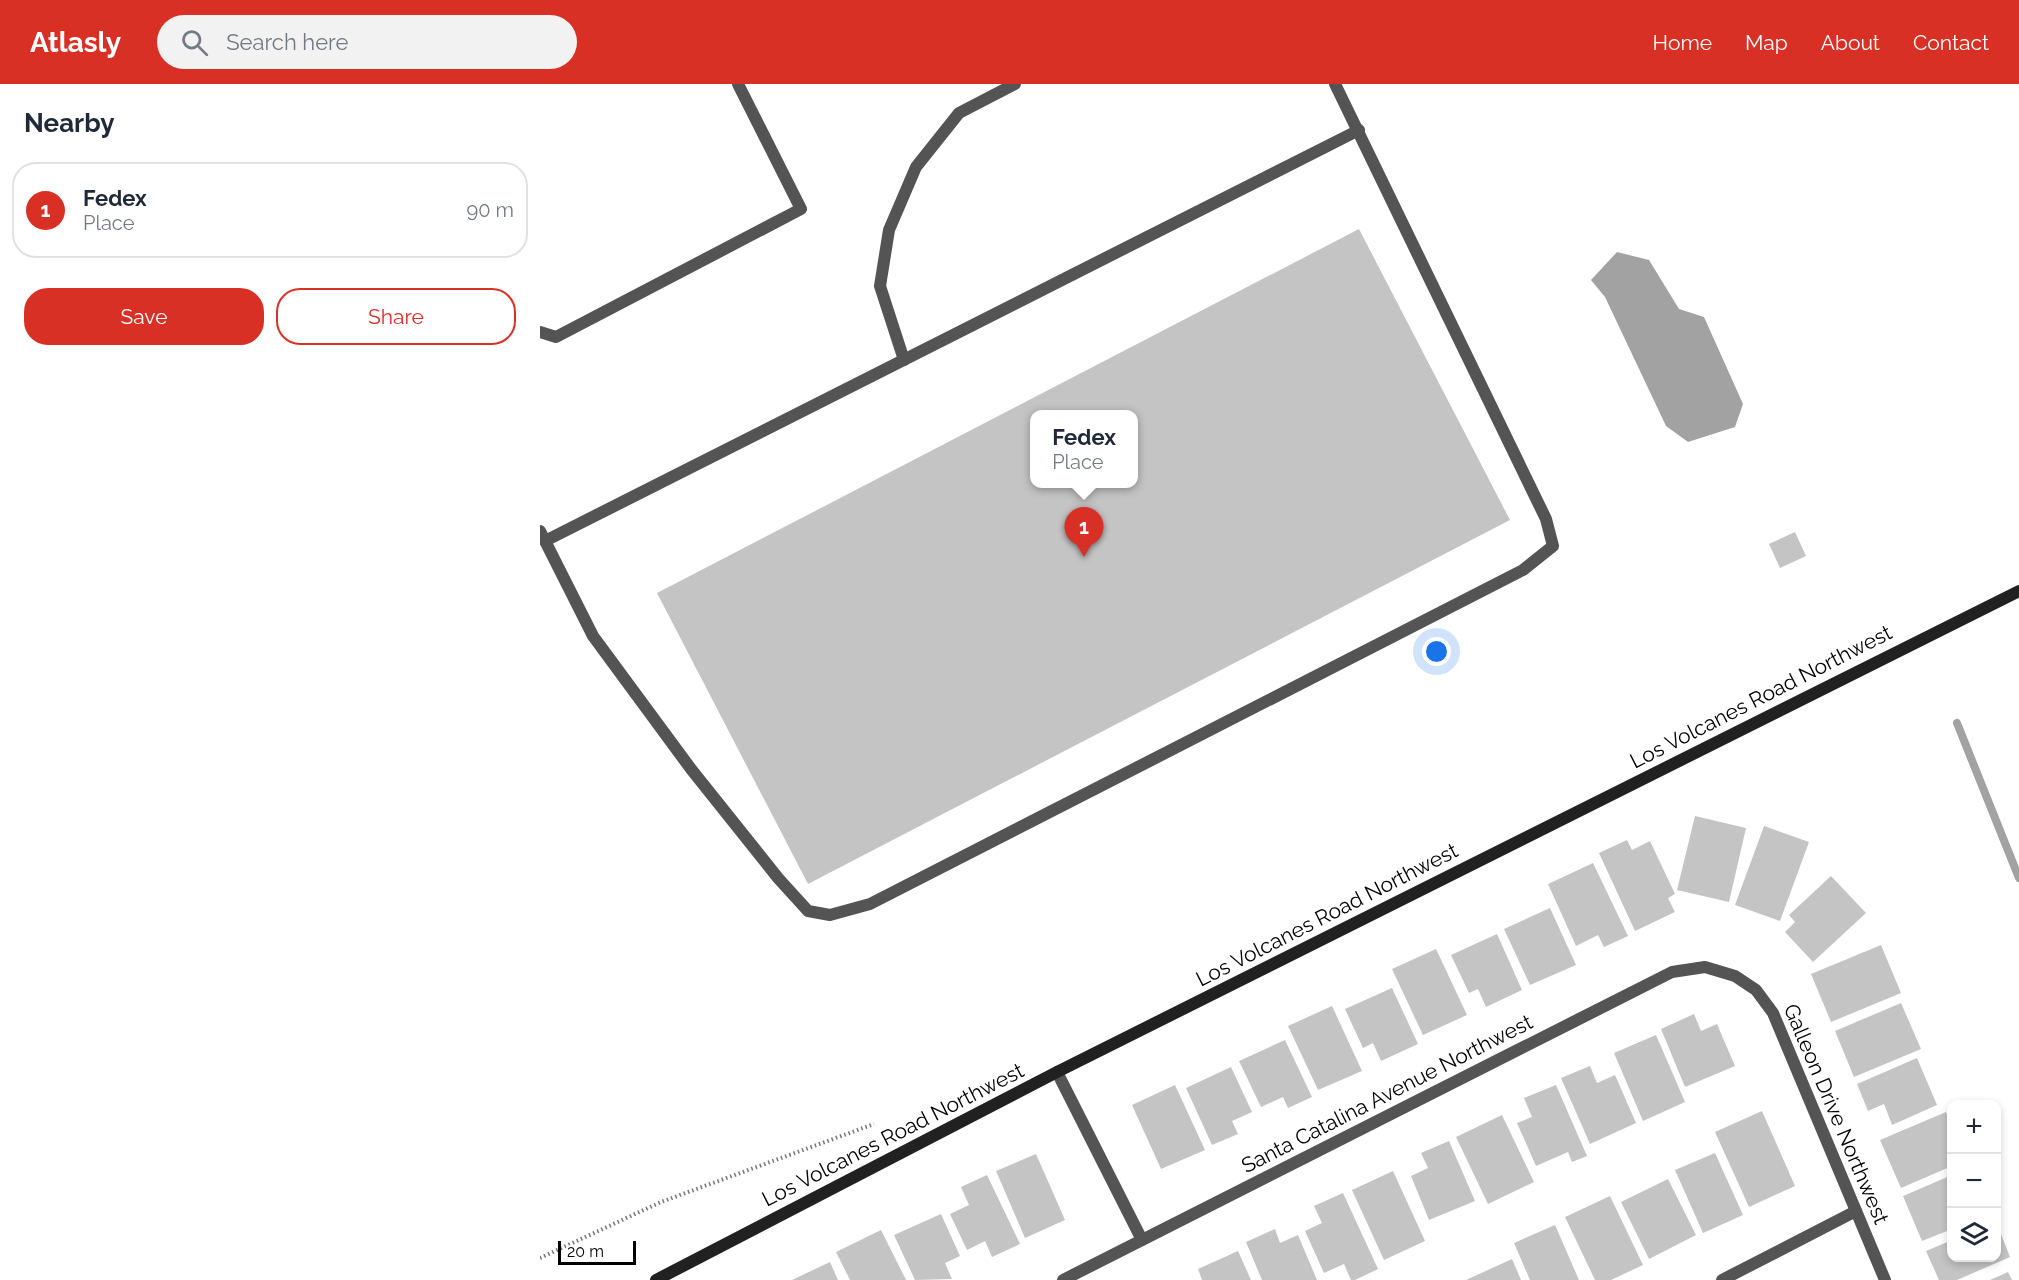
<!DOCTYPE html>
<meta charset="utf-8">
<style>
body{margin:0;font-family:Raleway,sans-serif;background:#f2f2f3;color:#1f2937}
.controls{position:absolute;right:18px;bottom:18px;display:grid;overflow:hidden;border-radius:12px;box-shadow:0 3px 9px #0003}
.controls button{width:54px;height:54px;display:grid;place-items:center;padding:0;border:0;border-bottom:2px solid #e0e1e3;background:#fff;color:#1f2937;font:30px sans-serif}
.scale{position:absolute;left:18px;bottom:15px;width:78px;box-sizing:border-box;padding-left:6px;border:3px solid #000;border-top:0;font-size:16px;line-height:21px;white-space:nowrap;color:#000;-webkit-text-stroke:4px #fff;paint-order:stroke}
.you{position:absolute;left:897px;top:568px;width:21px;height:21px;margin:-15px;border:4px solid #fff;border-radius:50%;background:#1a73e8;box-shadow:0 0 0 9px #1a73e833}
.badge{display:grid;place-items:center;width:39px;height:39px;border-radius:50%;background:#d93025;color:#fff;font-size:20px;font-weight:700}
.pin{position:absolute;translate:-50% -50px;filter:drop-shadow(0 2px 3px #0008)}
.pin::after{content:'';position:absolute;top:32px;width:21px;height:18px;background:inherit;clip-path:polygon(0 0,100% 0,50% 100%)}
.popup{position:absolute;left:490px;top:326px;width:108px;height:78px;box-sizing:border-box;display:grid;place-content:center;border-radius:12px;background:#fff;filter:drop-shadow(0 2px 4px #0005);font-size:20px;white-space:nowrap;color:#747a83}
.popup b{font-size:22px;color:#1f2937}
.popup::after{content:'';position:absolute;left:50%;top:100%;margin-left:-12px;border:12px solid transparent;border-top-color:#fff}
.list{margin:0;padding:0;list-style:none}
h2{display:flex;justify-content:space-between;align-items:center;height:78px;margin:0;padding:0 24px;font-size:26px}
h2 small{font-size:20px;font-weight:400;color:#747a83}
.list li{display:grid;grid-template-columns:39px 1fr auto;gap:18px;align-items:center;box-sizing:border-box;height:96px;margin:0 12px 12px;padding:0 12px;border:2px solid #e0e1e3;border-radius:24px}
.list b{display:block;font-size:22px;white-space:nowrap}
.list p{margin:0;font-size:20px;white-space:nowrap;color:#747a83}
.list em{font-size:20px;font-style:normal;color:#747a83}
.actions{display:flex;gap:12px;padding:18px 24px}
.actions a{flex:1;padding:14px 0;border:2px solid #d93025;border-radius:24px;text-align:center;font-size:21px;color:#d93025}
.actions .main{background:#d93025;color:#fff}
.icon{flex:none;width:33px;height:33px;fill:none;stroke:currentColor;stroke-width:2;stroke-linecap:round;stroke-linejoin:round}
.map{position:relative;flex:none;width:1479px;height:1196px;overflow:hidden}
header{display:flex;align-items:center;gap:36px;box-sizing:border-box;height:84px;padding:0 30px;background:#d93025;color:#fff}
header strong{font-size:28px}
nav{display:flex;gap:33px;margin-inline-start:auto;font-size:21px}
.search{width:420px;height:54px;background:#f2f2f3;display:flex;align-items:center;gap:15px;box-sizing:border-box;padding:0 21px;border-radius:33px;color:#747a83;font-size:22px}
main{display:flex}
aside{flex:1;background:#fff}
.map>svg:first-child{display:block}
.water{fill:#a2a2a2}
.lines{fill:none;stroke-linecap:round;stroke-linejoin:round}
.stream{stroke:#a2a2a2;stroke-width:8}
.building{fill:#c4c4c4;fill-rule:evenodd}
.path{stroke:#767676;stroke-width:4;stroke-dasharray:1.5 3;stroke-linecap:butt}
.lane{stroke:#545454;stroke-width:12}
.street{stroke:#545454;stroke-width:12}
.secondary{stroke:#212121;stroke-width:12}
.labels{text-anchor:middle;stroke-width:6;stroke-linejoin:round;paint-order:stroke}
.street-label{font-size:21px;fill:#000;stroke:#fff}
</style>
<header>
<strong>Atlasly</strong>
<div class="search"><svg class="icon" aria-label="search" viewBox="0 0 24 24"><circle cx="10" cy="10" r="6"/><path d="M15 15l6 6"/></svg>Search here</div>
<nav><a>Home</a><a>Map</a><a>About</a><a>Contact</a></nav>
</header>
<main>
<aside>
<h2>Nearby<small></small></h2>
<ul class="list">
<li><span class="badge">1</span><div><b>Fedex</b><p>Place</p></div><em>90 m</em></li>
</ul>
<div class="actions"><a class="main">Save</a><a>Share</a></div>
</aside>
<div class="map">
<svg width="1479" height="1196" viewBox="0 0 1479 1196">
<rect width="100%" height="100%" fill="#fff"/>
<polygon class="water" points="1077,168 1109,176 1139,225 1164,233 1203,320 1195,343 1148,358 1126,342 1065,213 1051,196"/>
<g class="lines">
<polyline class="stream" points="1417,639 1479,794"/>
</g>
<g class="building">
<path d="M819,145L970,436L268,800L117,509ZM494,330H594V400H494Z"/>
<polygon points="1255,448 1266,472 1240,484 1229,460"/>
<polygon points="1155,732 1206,744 1189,818 1137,806"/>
<polygon points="1224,742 1269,758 1240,837 1195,821"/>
<polygon points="1087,756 1092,766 1110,757 1135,810 1128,814 1135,828 1095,847 1059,769"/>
<polygon points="1053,779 1088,852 1064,863 1058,851 1036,862 1008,800"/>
<polygon points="1291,792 1326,829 1273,878 1245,848 1255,838 1249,831"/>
<polygon points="1010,824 1036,881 990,901 964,845"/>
<polygon points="957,850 982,906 946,923 938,905 929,909 911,871"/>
<polygon points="1341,861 1361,909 1291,938 1271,890"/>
<polygon points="896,865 927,931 883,951 852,885"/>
<polygon points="852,904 878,960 841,977 833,959 823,964 805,925"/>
<polygon points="1361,919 1381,965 1314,993 1295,947"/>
<polygon points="792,922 822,987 778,1006 748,942"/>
<polygon points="1154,930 1161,947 1177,940 1195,982 1145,1003 1121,945"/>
<polygon points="1116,951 1145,1018 1103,1037 1074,969"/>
<polygon points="745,956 772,1013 748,1024 743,1013 721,1023 699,977"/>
<polygon points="1377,974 1397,1021 1352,1041 1344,1020 1328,1027 1317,1000"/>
<polygon points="1050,982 1057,999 1075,991 1096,1039 1050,1060 1021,994"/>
<polygon points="691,983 712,1028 692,1037 698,1050 672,1061 646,1004"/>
<polygon points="635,1001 665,1066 621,1085 592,1021"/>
<polygon points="1016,1001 1047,1072 1032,1078 1028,1068 996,1082 977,1039 992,1033 984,1014"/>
<polygon points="1222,1027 1255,1102 1209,1123 1175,1048"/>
<polygon points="1406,1028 1412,1042 1412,1082 1361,1104 1340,1056"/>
<polygon points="962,1031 994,1098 948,1120 916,1053"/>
<polygon points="909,1057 935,1117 889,1136 871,1092 888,1084 881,1069"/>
<polygon points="1175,1069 1203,1131 1163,1149 1135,1086"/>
<polygon points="496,1070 525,1136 485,1154 456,1087"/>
<polygon points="853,1087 885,1157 844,1176 812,1106"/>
<polygon points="447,1091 480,1160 452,1173 445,1157 427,1166 410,1130 429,1121 421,1103"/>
<polygon points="1412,1091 1412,1145 1382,1157 1363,1112"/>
<polygon points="1128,1095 1156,1151 1109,1175 1081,1118"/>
<polygon points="803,1109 838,1185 815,1196 811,1196 804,1180 784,1189 765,1147 782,1139 774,1122"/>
<polygon points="1070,1112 1103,1181 1071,1196 1055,1196 1025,1133"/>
<polygon points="401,1130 420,1172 405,1179 412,1195 375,1196 354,1151"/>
<polygon points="1457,1140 1470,1173 1417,1196 1399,1196 1386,1167 1412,1156 1412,1174 1456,1174"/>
<polygon points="1015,1141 1039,1196 990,1196 974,1159"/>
<polygon points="735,1145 740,1159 758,1151 777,1196 722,1196 706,1158"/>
<polygon points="341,1146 366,1196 310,1196 296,1168"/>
<polygon points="698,1167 711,1196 662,1196 658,1185"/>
<polygon points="972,1175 981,1196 926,1196"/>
<polygon points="290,1178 298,1196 252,1196"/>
<polygon points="1468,1188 1472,1196 1450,1196"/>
</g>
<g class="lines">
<polyline class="path" points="0,1174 121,1118 334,1040"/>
<g class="lane">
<polyline points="0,248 16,253 261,125 198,0"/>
<polyline points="364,276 340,202 349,146 376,83 419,29 475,0"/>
<polyline points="0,447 53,552 151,685 238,794 268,827 290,831 330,820 983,486 1013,462 1006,435 795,0"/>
<polyline points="5,457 819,46"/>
</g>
<g class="street">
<polyline points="517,988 602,1156"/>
<polyline points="523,1196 1132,888 1165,883 1195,892 1216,906 1233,929 1345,1196"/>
<polyline points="1182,1196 1316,1127"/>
</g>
<polyline class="secondary" points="116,1196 517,988 1479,507"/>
</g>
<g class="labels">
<g class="street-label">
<text transform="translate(1221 613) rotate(-27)" y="7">Los Volcanes Road Northwest</text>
<text transform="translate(787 831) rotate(-27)" y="7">Los Volcanes Road Northwest</text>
<text transform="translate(847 1010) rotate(-27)" y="7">Santa Catalina Avenue Northwest</text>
<text transform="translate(1296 1030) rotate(67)" y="7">Galleon Drive Northwest</text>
<text transform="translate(353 1051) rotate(-27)" y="7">Los Volcanes Road Northwest</text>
</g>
</g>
</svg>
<div class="controls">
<button>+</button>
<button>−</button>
<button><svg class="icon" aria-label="layers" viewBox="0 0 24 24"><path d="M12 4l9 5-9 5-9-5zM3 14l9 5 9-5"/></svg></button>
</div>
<div class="scale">20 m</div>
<div class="you"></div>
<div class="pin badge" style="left:544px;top:473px">1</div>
<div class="popup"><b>Fedex</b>Place</div>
</div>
</main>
